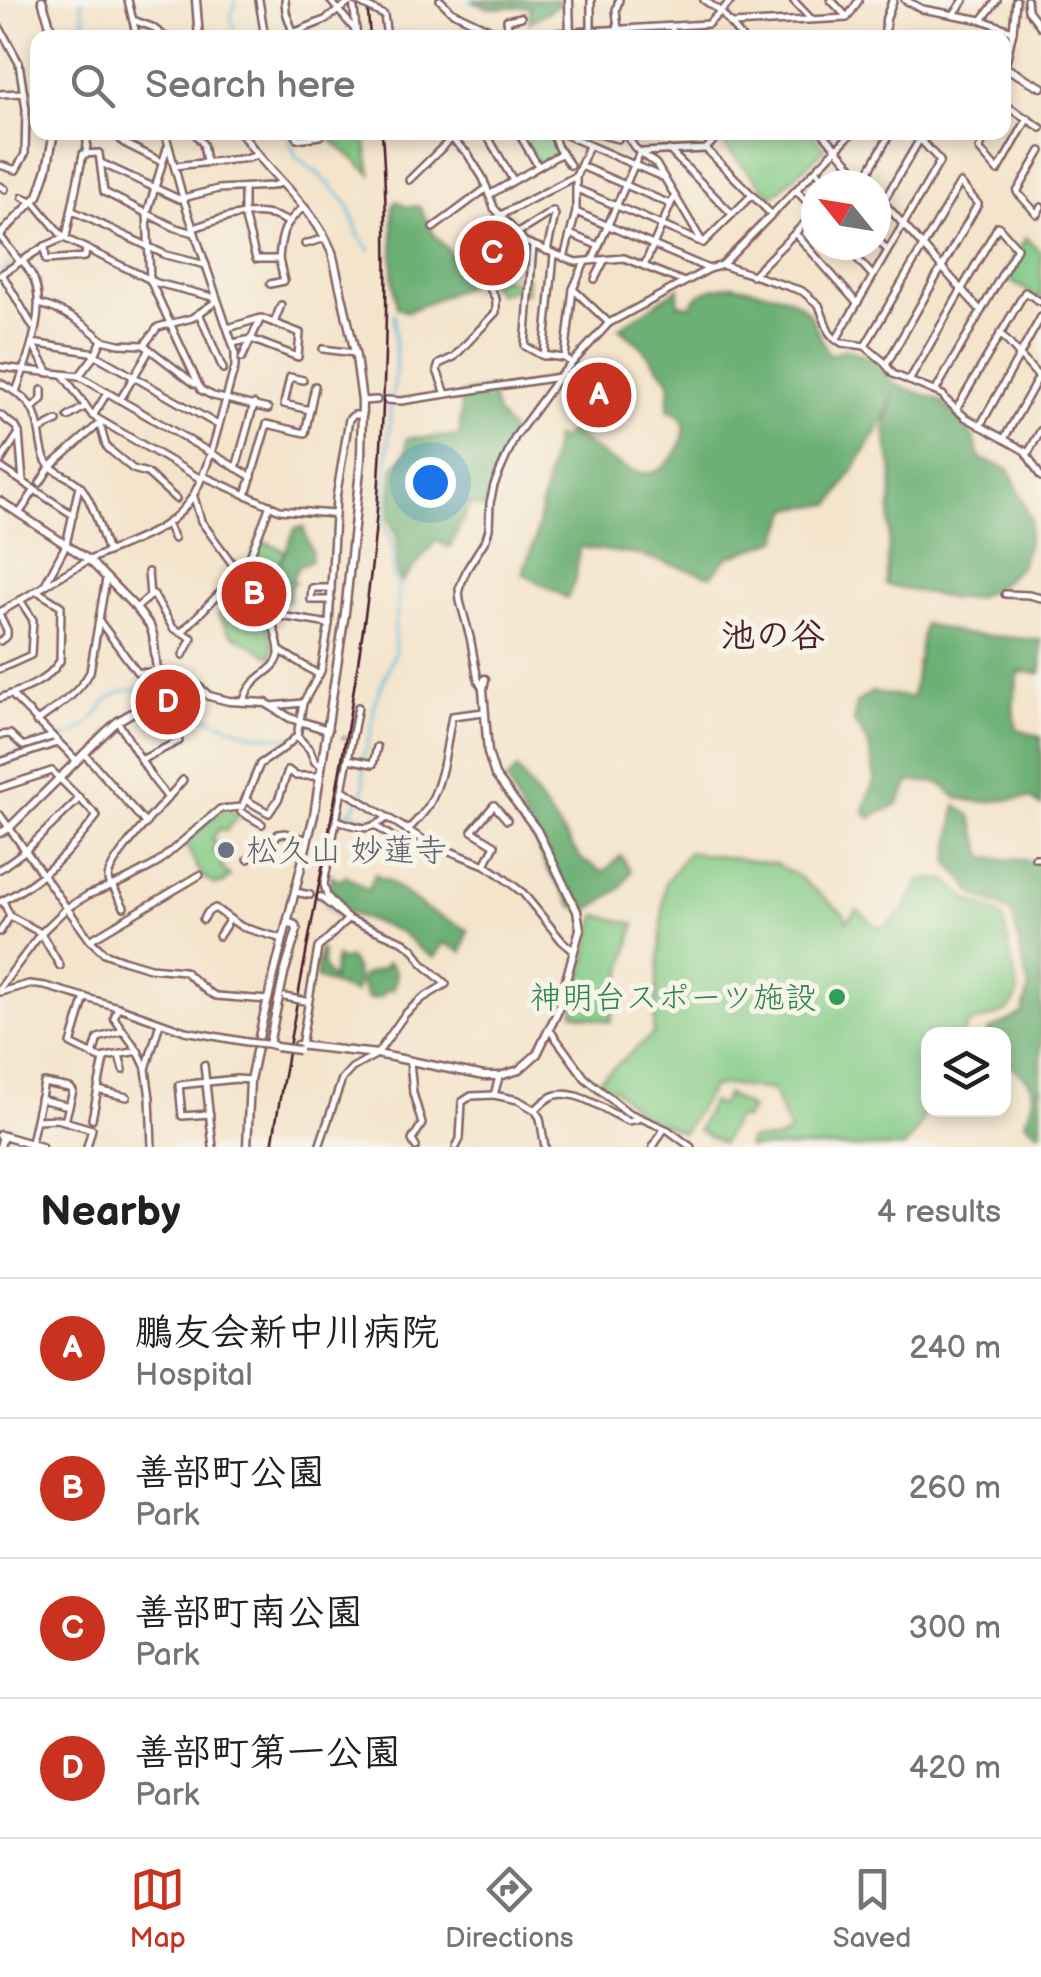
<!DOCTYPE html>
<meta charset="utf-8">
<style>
body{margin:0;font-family:"Balsamiq Sans","Klee One",sans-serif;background:#f2f2f2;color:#202124}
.controls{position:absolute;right:30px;bottom:30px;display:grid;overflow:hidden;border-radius:20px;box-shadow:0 5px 15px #0003}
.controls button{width:90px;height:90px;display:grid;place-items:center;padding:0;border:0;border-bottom:2px solid #e0e0e0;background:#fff;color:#202124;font:50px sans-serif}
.compass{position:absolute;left:801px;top:170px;width:90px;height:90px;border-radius:50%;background:#fff;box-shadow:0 5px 15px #0003;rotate:300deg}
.you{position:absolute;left:430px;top:482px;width:35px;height:35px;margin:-25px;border:8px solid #fff;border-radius:50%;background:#1a73e8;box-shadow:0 0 0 15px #1a73e833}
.badge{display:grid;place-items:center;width:65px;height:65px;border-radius:50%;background:#c8321e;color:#fff;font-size:32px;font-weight:700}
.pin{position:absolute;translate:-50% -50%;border:5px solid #fff;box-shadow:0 2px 10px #0006}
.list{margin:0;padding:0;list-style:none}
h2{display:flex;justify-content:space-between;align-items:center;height:130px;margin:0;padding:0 40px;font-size:42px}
h2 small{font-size:32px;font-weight:400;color:#757577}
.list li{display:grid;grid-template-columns:65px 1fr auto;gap:30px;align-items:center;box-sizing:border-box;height:140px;padding:0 40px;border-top:2px solid #e0e0e0}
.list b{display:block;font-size:38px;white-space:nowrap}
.list p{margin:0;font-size:32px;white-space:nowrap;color:#757577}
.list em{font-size:32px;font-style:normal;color:#757577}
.icon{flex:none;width:55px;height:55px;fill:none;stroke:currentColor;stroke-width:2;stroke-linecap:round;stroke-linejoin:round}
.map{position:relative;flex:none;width:1041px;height:1147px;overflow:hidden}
.search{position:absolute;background:#fff;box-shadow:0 5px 15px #0003;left:30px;right:30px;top:30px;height:110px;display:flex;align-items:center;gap:25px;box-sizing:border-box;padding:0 35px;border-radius:20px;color:#757577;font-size:38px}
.sheet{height:690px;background:#fff}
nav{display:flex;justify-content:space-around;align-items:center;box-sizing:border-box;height:140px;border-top:2px solid #e0e0e0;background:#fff;font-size:28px;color:#757577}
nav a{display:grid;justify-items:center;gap:5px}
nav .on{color:#c8321e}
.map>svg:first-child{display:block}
.green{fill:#85cc88;stroke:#68765a;stroke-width:2.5}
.forest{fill:#6cb074;stroke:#5b6850;stroke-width:2.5}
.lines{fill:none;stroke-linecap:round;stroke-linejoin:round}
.stream{stroke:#5db9db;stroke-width:2.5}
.minor-tunnel{stroke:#d2bdac;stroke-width:5;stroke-dasharray:5 2.5;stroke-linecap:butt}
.minor-casing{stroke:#866463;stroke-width:10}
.tertiary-casing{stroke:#866463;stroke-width:11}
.minor{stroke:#fff;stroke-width:5}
.tertiary{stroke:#fff;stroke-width:6}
.rail{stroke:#4a1f2b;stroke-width:2.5}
.minor-bridge-casing{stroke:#866463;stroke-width:10;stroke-linecap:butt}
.tertiary-bridge-casing{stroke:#866463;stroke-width:11;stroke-linecap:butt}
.minor-bridge{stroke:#fff;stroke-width:5}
.tertiary-bridge{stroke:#fff;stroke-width:6}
.worship-dot{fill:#6b7280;stroke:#f7f3e8;stroke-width:4}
.leisure-dot{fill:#2e9e5b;stroke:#f7f3e8;stroke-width:4}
.labels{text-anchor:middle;stroke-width:10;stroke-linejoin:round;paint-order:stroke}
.worship-label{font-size:32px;fill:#5b616d;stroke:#f7f3e8;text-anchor:start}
.leisure-label{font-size:32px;fill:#27864d;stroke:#f7f3e8;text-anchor:end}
.neighbourhood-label{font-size:35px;font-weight:bold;fill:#4a1f2b;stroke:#f7f3e8}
</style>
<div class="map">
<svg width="1041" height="1147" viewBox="0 0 1041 1147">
<rect width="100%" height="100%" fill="#f7f3e8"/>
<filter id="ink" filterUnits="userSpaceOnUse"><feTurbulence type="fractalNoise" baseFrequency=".01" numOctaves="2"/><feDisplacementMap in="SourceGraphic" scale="20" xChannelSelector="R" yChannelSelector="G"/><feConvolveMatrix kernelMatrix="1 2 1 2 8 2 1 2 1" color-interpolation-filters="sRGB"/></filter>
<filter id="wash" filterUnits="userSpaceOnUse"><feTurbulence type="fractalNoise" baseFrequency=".0048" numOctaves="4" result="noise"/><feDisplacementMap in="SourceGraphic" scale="40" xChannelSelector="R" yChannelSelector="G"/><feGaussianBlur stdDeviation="2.25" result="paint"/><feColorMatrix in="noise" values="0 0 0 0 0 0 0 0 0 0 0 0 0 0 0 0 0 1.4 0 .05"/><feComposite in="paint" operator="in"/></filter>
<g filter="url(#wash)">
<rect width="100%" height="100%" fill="#f4e4cc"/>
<g class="green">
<polygon points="810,132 825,149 772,197 725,146 740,133"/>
<polygon points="326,133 364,133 371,174 325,134"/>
<polygon points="520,133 550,133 559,153 539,164"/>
<path d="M500,220L527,249L492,269V275L513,281L527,277L526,293L515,288L497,294L491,283C481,279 473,281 464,284C464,283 460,268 460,267C459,247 487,231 500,220Z"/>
<polygon points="1026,237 1041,253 1041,299 1004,277"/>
<polygon points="259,539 285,551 263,603 273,649 272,657 229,632 219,615 250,585 244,577"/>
<polygon points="157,689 185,694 182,713 146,712 143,709 149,705"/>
<polygon points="225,810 240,814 226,831 221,828 212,838 217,844 212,850 224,863 221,868 230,876 223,883 215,885 201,875 185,843 219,812"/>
<path d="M688,852L776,864L800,878L843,913L847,921L857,910L881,929L903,912L921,880H946L965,898L997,913L1003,920L1018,991C1016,1016 988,1018 968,1024L963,1034H928C928,1076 936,1115 904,1147H747L750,1139L776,1140L790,1132L772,1090L726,1085L712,1087L683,1133L638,1112L615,1089H607L598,1081L653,1034L665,883Z"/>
<polygon points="597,915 635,924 610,1022 573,1013"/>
<polygon points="727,1094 751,1109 744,1120 737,1117 722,1143 698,1130 711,1102 720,1106"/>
</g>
<g class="forest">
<polygon points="472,0 560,0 559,5 529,23 530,6 490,8"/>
<polygon points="397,201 407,207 419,206 435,236 446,247 469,281 466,286 409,311 404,311 397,307 393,276 393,207"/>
<path d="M733,285L785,296L801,305L810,315L829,355L846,349L872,359L896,385L939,400L964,423L974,439L980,459L1009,469L1031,520L1027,546L1020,567L998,586L975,598L953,599L886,585L893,473L885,431L893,394L885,419L832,504L790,508L778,540L728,557L711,576L640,555L579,547L576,578L567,598L522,573L535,540L555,437L562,440L569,430C587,444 625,476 650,473C668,470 687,443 684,425C683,416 675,413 668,410L670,381L639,344L619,328L679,288L678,304L691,306C698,289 717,288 733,285Z"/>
<polygon points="491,389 496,412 512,432 492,479 485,509 470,504 450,547 436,541 401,583 397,574 398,540 389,518 394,468 406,452 407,438 459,436 461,411 460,394"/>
<polygon points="303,527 312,553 311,560 298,567 292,579 295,581 290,587 289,600 278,603 276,613 270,611 263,603 295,529"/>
<polygon points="924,624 965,634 1041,640 1041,673 1019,672 1013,706 1017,729 1041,737 1041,806 1030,798 980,802 957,798 940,783 910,781 898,804 870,818 864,811 875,778 868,743 854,722 856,703 872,692 912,698"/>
<polygon points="517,769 582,860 604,872 621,856 631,871 621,888 586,912 573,906 548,870 507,781"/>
<path d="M956,805L971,816L985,858L1041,861V1132H1037L1025,1121C1041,1088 1033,1080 1004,1062V1034H987L989,1030L1022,1014L1029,989L1012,913L974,894L949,863Z"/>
<polygon points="375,874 384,880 386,879 427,910 468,930 462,952 444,943 434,958 420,949 401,932 349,913 330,890 331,875 340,881 346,875 368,890"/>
<path d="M320,949L322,950C323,961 322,972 332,979L336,957L343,961L348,958C357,967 360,981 354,993L316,978Z"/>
<path d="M387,962C399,970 397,977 393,990L388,989L380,997L368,999L360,982L362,976L385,967Z"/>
</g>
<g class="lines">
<g class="stream">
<polyline points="81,0 85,24"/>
<polyline points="470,0 475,4"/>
<polyline points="234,29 231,16 236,0"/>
<polyline points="287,132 296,157 321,176 348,204 359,236 370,250"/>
<polyline points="0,272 12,265"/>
<path d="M392,397C398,369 395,342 394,314"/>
<path d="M58,740C71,735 84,730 93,719C100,711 105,700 115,695C135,684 166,689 187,693L185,714L206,717L251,734L292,738"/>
<polyline points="0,759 32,749"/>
<polyline points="361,797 364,790 363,759 372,729 374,705 395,652 394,630 398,607 398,579 393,577 394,550 383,521 391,404"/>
<polyline points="350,812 377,823"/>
<polyline points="342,816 350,812 358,802"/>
<polyline points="325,904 335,914 342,917"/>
</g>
</g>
</g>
<g filter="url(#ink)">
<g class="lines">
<polyline class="minor-tunnel" points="339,736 349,738"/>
<defs>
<g id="minor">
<polyline points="128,0 137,38"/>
<polyline points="259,0 265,38"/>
<polyline points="285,0 286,12 295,38"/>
<polyline points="330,0 356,31"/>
<polyline points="353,0 357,38"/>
<polyline points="440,0 451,11 493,31 498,36"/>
<polyline points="704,0 720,11 742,38"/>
<polyline points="793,0 811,19"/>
<polyline points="831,0 846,16"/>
<polyline points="905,0 922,9 982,20 1013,31"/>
<polyline points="1027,0 1028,10 1041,27"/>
<polyline points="954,14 964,0"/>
<polyline points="384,15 387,38"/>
<polyline points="133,20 152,27 167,38"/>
<polyline points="982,20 997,0"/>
<polyline points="732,24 847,18 859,0"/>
<polyline points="672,27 673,38"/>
<polyline points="0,28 19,63 26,109 25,154 16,170 0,165"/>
<polyline points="618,29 616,10 619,0"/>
<polyline points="591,31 591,0"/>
<polyline points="293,33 325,20 353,0"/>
<polyline points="509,35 507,20 521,17"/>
<polyline points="473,38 708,24 732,0"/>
<polyline points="1004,72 1013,31 1016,0"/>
<polyline points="0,94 24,93"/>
<polyline points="1004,104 1041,128"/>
<polyline points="119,132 121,140 124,143 162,162"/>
<polyline points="194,132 203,144 206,161"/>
<polyline points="295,132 297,139 320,136 323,132"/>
<polyline points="444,132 467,153 483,178 494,208 525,242 576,262 624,258 684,282"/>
<polyline points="485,132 513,180"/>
<polyline points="518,132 538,166"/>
<polyline points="552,132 558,148 570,165"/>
<polyline points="559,132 662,177"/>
<polyline points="591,132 618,139"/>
<polyline points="624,132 635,148 656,164 703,243 752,195"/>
<polyline points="822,132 868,185"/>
<polyline points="988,132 979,149 998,171 1028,118"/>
<polyline points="167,148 147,214 150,280 201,390 213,396 268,409"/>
<polyline points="706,149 771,214"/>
<polyline points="669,150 732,214"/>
<polyline points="1041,151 1017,192 1037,214 1041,207"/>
<polyline points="642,152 706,149 721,132"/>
<polyline points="86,154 88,132"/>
<polyline points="101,163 179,199 218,189 272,186 281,183"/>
<polyline points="174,166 249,158 256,155"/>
<polyline points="581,166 670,204"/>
<polyline points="816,170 829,185"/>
<polyline points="409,180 452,138"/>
<polyline points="864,180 891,132"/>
<polyline points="0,186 5,189"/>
<path d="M244,188V215L256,259H279C281,233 284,223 304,207"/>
<polyline points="577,189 703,243"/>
<polyline points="796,190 816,212"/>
<polyline points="876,194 981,311"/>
<polyline points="489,195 562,153"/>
<polyline points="23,197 34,202 64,238 157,283 216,298"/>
<polyline points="73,211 166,255 206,265"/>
<polyline points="576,212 709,269"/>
<path d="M194,228C221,218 260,205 286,221"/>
<polyline points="433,228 487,188"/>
<polyline points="795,233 857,303"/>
<polyline points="516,234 553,211 555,215 547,251"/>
<polyline points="570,234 599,246"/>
<polyline points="0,236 20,262"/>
<polyline points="876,237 887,250"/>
<polyline points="305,244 326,238"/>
<polyline points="845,245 873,276"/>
<polyline points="45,246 46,260 85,257 86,249"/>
<polyline points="465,246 501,215 576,176"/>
<polyline points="533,246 525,346 541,355 565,358 571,363"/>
<polyline points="564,258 576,212 576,176 589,146"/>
<polyline points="593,259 640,152"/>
<polyline points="722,265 802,291 819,305 829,332 834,338 842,343 865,346 883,361 893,374 943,395 945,399 965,417 1025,451 1041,477"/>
<polyline points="644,266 674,197"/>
<polyline points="2,274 33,327"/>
<polyline points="0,275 45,246 66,237 83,154 99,153 104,192 176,228 195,233"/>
<polyline points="752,276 816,212"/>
<polyline points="595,279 604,261"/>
<polyline points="270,284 284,281 279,259"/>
<polyline points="573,289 609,323"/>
<path d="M39,304C63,310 84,323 102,340L95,355L79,376"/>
<polyline points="199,313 223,369"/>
<polyline points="274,323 281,305"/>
<polyline points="228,328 261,318 300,333 298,357 251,339 233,343"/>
<polyline points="1000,333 1038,376"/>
<polyline points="102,340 119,344 144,345 195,384"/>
<polyline points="836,340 940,161 920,139 883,202"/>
<polyline points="32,343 90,352 218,425"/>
<polyline points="32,343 49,373"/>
<polyline points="144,345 158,327 192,318 214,303 216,298"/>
<polyline points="865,346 960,183 978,204 886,365"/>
<polyline points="323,349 355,353"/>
<polyline points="544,356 554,255"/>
<polyline points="242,358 260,320"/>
<polyline points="565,358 573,289 585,262"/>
<polyline points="0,367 79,376 252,477"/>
<polyline points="63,375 93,416 201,479"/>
<polyline points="303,380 290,377 284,404 310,410"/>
<polyline points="909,381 998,226 1017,248 936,390"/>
<path d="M0,383C31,399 37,409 41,443C43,451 43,459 49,465C57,474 72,477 81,487C93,502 101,533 108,552"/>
<path d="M16,392C26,362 46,314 35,282C33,275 27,268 23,261"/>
<polyline points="446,394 437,370 439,364 454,357 496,312 496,299 488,285"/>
<polyline points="120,400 149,351"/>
<polyline points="387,400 401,401 559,377"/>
<polyline points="362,401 377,400"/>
<polyline points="33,408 42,399 42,390"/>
<polyline points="956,410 1025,292 1041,302"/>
<polyline points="0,415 16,427 19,433 23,482"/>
<polyline points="93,416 107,393"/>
<polyline points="68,417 86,406"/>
<polyline points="100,425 106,446 111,451 133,469 147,473 176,499"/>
<polyline points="980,426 1041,317"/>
<polyline points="40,430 57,421"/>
<polyline points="1004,439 1041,373"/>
<polyline points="1027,455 1041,430"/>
<polyline points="0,462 19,433"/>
<polyline points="0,467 73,515"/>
<polyline points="236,468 254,404"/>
<polyline points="203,476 280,510 334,514"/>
<polyline points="40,483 50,467 100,423"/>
<polyline points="246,495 267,424 305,433 315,386"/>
<polyline points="194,497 201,521 269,614 329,624"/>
<polyline points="19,514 34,491"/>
<polyline points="167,524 174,539"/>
<polyline points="148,572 150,596"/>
<polyline points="242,577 270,505"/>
<polyline points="44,586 66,545 79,486"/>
<polyline points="1005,594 1029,595 1041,598"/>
<polyline points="331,600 311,600 312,588 331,588"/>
<polyline points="136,608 153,594 173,628 192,638 183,655"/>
<path d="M0,612C27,597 53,580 80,565C120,542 171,537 195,492C213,459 223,405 235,367V351L183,198L165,132"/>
<polyline points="0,616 7,630 7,636 0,641"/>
<polyline points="100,622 137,672 152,673 157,671"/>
<polyline points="182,632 239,573"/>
<polyline points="279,650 319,675"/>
<polyline points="0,669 31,655 33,620 20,600"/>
<polyline points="483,689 478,680 470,637 460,601 459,589 467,569 486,539 489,529 490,503 494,485 515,437 559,377 609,323 709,269 722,265 853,132"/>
<polyline points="11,694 77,761"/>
<path d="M0,698C23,690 47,682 60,661L61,606L37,591"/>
<path d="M244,701C250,675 276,673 279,655C280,643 273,626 269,614"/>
<polyline points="272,706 303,703"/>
<path d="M36,722C56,707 78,695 90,672L106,579"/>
<polyline points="118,722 152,778 168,798"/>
<polyline points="0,735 10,734 23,746 51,737"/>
<polyline points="297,736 310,750 315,762 322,765"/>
<polyline points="84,753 146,824"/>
<polyline points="348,759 373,764 377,747"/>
<polyline points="141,760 179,741"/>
<polyline points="0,762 57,743"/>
<path d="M0,788L52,771L97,816C70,852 41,882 0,902"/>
<polyline points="343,790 427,842 485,865 500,875 523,893 562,941 574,951"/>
<polyline points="246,800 269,813 279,798 288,770 296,776 319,776"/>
<polyline points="241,812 262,824"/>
<polyline points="0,815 90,940 104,953 123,960 150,968 184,971 208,992 216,996 268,1000"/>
<path d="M337,820C360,828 367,833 387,818"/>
<polyline points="377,827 401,843 412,842 413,835"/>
<path d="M407,831C414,823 423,815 429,805C444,778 446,746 452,716L484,712"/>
<polyline points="1035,858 1041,858"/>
<path d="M248,859C261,847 267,851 278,834L285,833L308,840"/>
<polyline points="485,865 495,845 472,831 494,805 507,820"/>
<polyline points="0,869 26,850 80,798"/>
<polyline points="112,885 124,907"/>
<path d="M110,886C109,883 108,881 108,878C109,859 169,798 183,780"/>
<polyline points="295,892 310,895"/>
<polyline points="343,914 327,896 324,884 358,707"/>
<polyline points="10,916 41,933 60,966"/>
<polyline points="203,920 208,912 215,908 230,919"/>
<polyline points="0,932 10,916 3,901"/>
<polyline points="219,936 230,919 242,927 283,939"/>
<polyline points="90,940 200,875"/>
<polyline points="0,988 41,933 67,908 88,895 126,880 156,864 220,809 242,807 260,764 284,748 297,736 303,703 321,671 329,624 336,498 349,419 354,415 363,415"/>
<polyline points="0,992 29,984 45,986 118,1007 185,1031 247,1042"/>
<polyline points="85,997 71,1044 100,1058 138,1051"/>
<polyline points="118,1007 114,1018 138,1051 146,1068"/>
<polyline points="549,1029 585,1078 627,1112 668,1130 691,1147"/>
<polyline points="301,1046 318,948 348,919"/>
<polyline points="93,1055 98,1038 123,1031"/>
<polyline points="119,1055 123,1070"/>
<polyline points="410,1061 413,1093 422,1124 412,1140 416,1147"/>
<polyline points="204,1065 213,1147"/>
<path d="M499,1077L494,1095L518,1100L535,1110C541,1104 548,1097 556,1095C581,1090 608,1113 628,1121L638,1119"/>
<polyline points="98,1090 127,1097"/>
<polyline points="40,1099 69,1106"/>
<polyline points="535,1110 540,1118 545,1147"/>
<polyline points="210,1114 182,1116 179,1085 236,1079 250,1080"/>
<polyline points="92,1119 104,1059"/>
<polyline points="37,1120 57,1119 92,1129 87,1147"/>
<polyline points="30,1147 44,1083 70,1088 73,1091 65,1121"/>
<polyline points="152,1147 150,1098 146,1069 160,1023"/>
<polyline points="319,1147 342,1079 352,1068 377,1054 405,1014 423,998 446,984 423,964 414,950 404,942 348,919 320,897"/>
<polyline points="456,1147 460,1139 462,1102 471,1096 494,1095"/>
<polyline points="653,1147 664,1129"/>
</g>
<g id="tertiary">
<polyline points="42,0 54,38"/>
<polyline points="196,0 199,38"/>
<polyline points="569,0 570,38"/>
<polyline points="885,38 886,19 893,0"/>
<polyline points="1004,67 1041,87"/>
<path d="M241,132C268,175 313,205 332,252L356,357L362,401L361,460L345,613L314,815L262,1023L250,1080L247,1147"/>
<polyline points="0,235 38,196 47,169 54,132"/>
<polyline points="0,501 89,560 136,608 150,626 153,635 157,671 152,696 145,705 118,721 106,732 9,828 0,833"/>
<polyline points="157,671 187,677 209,696 229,701 266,703 290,718 328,730"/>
<polyline points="273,1045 269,1044 284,974 297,930 295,925 287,922"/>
<polyline points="297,1045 377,1054 484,1076 500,1076 519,1070 537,1054 557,1013 580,929 577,911 537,830 495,775 488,753 483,689 485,679"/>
<polyline points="0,1135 41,1147"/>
<polyline points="0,1147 3,1136"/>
</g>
</defs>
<use href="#minor" class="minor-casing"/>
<use href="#tertiary" class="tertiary-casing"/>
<use href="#minor" class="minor"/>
<use href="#tertiary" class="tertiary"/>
<g class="rail">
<polyline points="367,0 370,38"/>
<path d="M272,1147C301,962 343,780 368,594C376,539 379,483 382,428C387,330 389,231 382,132"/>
</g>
<defs>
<g id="minor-bridge">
<polyline points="354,0 384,15"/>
<polyline points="285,997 305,1001"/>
<polyline points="247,1042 266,1044"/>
</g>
<polyline id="tertiary-bridge" points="276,1047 299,1050"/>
</defs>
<use href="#minor-bridge" class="minor-bridge-casing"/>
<use href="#tertiary-bridge" class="tertiary-bridge-casing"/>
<use href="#minor-bridge" class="minor-bridge"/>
<use href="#tertiary-bridge" class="tertiary-bridge"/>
</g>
</g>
<circle class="worship-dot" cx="226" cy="850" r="10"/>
<circle class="leisure-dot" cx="837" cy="997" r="10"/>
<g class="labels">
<g class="worship-label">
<text x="246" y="861">松久山 妙蓮寺</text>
</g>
<g class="leisure-label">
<text x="817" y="1008">神明台スポーツ施設</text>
</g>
<g class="neighbourhood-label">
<text x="773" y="647">池の谷</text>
</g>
</g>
</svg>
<div class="controls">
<button><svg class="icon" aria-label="layers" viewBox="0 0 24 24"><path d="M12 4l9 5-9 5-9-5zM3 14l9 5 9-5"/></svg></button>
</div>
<svg class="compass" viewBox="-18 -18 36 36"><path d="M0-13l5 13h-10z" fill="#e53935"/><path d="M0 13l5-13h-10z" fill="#757577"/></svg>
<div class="you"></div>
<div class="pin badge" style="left:599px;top:395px">A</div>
<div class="pin badge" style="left:254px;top:594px">B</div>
<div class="pin badge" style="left:492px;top:253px">C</div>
<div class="pin badge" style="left:168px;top:702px">D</div>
<div class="search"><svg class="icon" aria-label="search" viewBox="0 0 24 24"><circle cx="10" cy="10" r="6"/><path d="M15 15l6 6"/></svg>Search here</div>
</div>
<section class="sheet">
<h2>Nearby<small>4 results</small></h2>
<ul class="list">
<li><span class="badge">A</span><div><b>鵬友会新中川病院</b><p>Hospital</p></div><em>240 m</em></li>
<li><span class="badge">B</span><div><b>善部町公園</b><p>Park</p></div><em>260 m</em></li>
<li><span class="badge">C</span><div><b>善部町南公園</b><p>Park</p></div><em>300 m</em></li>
<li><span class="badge">D</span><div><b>善部町第一公園</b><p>Park</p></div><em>420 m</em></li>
</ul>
</section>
<nav>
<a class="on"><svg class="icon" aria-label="map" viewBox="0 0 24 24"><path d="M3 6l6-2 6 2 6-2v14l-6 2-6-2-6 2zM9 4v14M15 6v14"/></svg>Map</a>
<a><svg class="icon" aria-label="directions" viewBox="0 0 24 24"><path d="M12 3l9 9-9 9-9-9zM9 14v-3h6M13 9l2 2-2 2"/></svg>Directions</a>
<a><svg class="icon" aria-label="saved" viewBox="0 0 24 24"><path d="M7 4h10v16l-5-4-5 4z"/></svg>Saved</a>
</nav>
